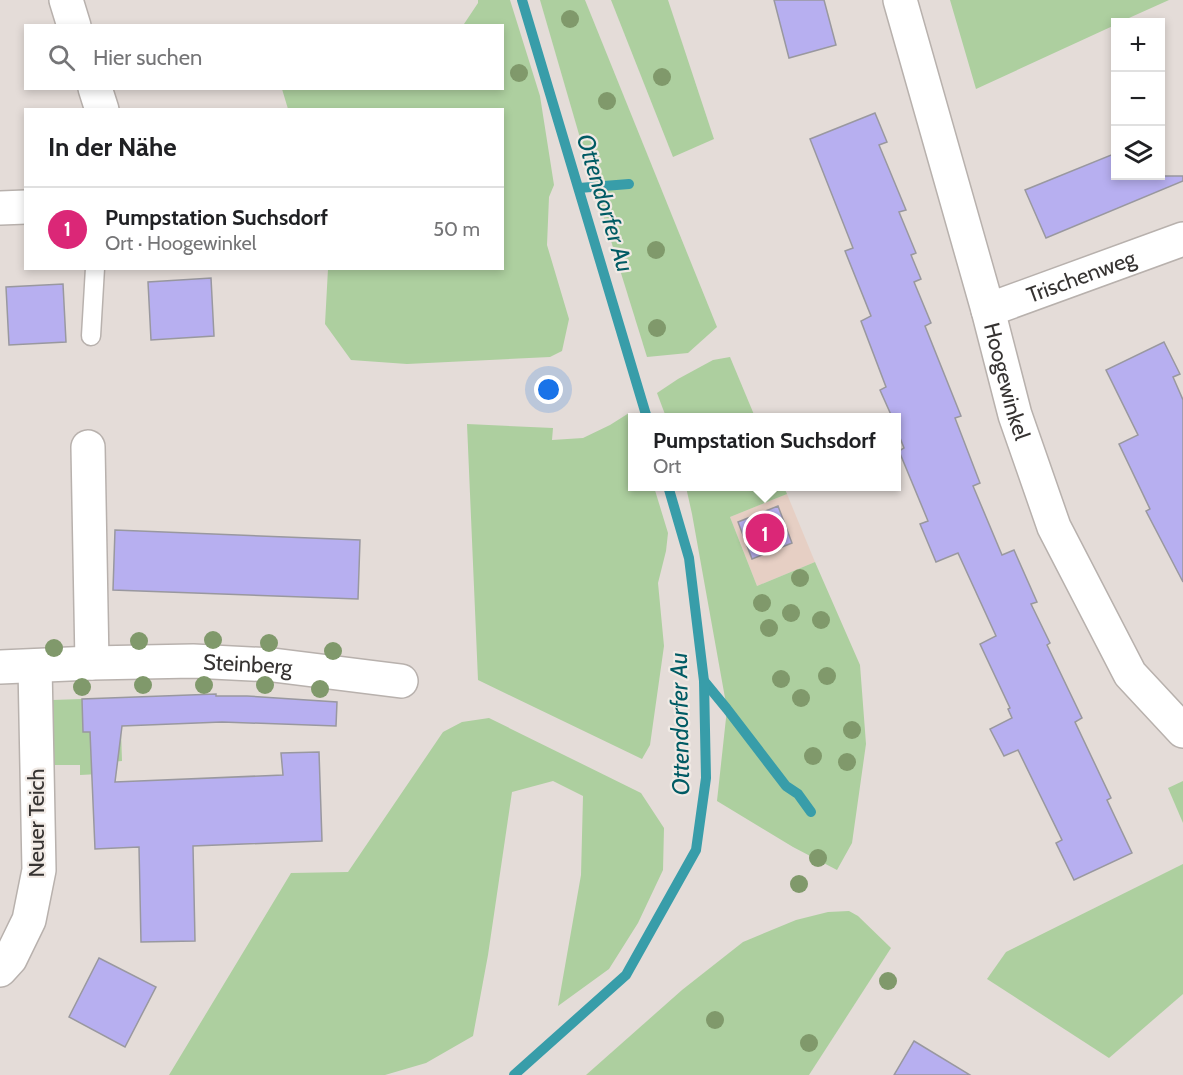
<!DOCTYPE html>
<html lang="de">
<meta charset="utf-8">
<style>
body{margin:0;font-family:Cabin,sans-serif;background:#f2f2f2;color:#202124}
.controls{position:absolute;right:18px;top:18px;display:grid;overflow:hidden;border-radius:0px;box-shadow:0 3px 9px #0003}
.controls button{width:54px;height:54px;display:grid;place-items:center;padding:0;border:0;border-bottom:2px solid #e0e0e0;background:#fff;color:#202124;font:30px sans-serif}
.you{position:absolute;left:549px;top:390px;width:21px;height:21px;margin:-15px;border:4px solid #fff;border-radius:50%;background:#1a73e8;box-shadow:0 0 0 9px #1a73e833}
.badge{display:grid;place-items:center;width:39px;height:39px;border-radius:50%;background:#db2777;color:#fff;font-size:20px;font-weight:700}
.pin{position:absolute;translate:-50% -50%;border:3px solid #fff;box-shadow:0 2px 6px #0006}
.popup{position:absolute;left:628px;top:413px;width:273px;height:78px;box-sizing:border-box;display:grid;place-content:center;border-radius:0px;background:#fff;filter:drop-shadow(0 2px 4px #0005);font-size:20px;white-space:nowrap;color:#757577}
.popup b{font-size:22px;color:#202124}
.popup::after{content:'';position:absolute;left:50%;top:100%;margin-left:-12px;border:12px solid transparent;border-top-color:#fff}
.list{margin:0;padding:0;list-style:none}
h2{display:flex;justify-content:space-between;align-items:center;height:78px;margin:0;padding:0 24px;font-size:26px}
h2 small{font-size:20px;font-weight:400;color:#757577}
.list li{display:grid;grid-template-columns:39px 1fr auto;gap:18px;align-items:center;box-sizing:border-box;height:84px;padding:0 24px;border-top:2px solid #e0e0e0}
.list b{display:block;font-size:22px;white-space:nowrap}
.list p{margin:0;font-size:20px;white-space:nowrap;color:#757577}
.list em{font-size:20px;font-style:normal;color:#757577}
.icon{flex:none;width:33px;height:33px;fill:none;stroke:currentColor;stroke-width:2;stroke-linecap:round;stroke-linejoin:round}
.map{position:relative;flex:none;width:1183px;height:1075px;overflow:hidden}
.search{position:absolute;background:#fff;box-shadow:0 3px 9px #0003;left:24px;top:24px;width:480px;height:66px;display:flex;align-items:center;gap:15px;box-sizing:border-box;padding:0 21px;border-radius:0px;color:#757577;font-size:22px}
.panel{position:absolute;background:#fff;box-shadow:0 3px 9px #0003;left:24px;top:108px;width:480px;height:162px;border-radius:0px}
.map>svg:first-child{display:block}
.industrial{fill:#e6cfc4}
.green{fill:#adcf9f}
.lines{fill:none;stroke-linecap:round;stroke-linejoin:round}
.stream{stroke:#389da9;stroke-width:10}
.building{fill:#b7aff0;stroke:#99989f;stroke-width:1.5}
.lane-casing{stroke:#b8b1ad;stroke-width:21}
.street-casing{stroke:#b8b1ad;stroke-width:36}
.lane{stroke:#fff;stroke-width:18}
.street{stroke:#fff;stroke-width:33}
.tree{fill:#80996b}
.labels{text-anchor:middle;stroke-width:4.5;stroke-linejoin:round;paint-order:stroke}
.street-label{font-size:22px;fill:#363332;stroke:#f1eae5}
.water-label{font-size:24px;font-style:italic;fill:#005b64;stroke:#f1eae5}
</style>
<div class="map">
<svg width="1183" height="1075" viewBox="0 0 1183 1075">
<rect width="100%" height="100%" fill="#e4dcd8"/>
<polygon class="industrial" points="787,494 815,562 757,586 730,517"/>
<g class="green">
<polygon points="478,0 510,0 540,96 554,185 549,197 547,245 569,319 562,351 550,357 407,364 351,360 325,324 328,269 502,268 502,110 288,109 282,89 502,88 502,26 458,25 464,24 478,3"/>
<polygon points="540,0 585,0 717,327 688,353 647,357 594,186"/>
<polygon points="611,0 668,0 714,139 673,157"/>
<polygon points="950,0 1169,0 1120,22 1116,22 1115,25 976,89"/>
<polygon points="730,357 755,417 666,417 657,393 678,379 713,360"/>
<polygon points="629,413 633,420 633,486 654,487 668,533 666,551 658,583 664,646 650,745 642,759 478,680 467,424 553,428 552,440 583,438 610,425"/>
<polygon points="686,487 784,487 787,494 730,517 757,586 815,562 860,665 866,744 852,843 837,870 793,847 717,801 727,709 692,514"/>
<polygon points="82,699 84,732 121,731 122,761 99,763 99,774 80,775 80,765 52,765 52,700"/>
<polygon points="489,718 641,793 664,828 663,870 638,923 609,969 558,1006 581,875 583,796 553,781 512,792 488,955 473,1036 426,1063 385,1075 169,1075 291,873 348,872 443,732 462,722"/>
<polygon points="1183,781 1183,823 1168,788"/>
<polygon points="1183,864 1183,994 1109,1058 987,979 1006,952"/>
<polygon points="849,911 858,916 891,948 809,1075 586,1075 682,990 743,942 796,920 828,912"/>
</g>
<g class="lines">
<g class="stream">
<polyline points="522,0 647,418"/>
<polyline points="579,188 629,184"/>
<polyline points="704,681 727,709 786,786 798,794 811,812"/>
<polyline points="514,1075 626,975 696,850 706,778 704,681 689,558 668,486"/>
</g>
</g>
<g class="building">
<polygon points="774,0 824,0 836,45 789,58"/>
<polygon points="875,113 887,142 879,145 906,210 899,212 916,253 911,255 921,279 914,282 931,323 925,326 961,416 955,418 980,483 973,486 1002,555 1014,550 1037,602 1031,604 1050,643 1047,645 1082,718 1075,722 1111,798 1107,800 1132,853 1074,880 1056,843 1062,840 1018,750 1004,756 990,729 1012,718 1008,709 1010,708 980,644 996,636 958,553 936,562 920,524 928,521 899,451 904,448 897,430 897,417 892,417 880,390 886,387 861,321 871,316 845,251 853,248 810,139"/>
<polygon points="1116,153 1116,176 1183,176 1183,181 1046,238 1025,190"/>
<polygon points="211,278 214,336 151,340 148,282"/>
<polygon points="63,284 66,342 9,345 6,287"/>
<polygon points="1164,342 1180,374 1173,377 1183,400 1183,582 1146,511 1150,509 1119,444 1138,435 1106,370"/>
<polygon points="778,506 792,543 752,559 738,522"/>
<polygon points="115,530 360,540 358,599 113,590"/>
<polygon points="216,694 216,696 247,696 337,702 336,726 222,722 122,726 115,782 283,775 281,753 319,752 322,841 193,846 195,941 141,942 139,847 95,849 90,732 83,732 82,699"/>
<polygon points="99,958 156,987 125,1047 69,1017"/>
<polygon points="914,1041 970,1075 894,1075"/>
</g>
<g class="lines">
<defs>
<polyline id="lane" points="91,336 95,268"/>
<g id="street">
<polyline points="66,0 74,26"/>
<path id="s1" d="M900,0L988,310L1015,415L1054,527L1130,674L1183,731"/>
<polyline points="95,88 102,110"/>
<polyline points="0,208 26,207"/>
<path id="s2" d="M988,310L1183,239"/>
<polyline points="88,447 92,663"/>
<path id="s3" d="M0,667L92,663L193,661L273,665L401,681"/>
<polyline points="0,970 10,959 29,920 39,870 35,666"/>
</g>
</defs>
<use href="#lane" class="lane-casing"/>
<use href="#street" class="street-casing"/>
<use href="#lane" class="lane"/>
<use href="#street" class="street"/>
</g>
<g class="tree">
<circle cx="570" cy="19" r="9"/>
<circle cx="519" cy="73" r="9"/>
<circle cx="662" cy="77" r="9"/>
<circle cx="607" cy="101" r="9"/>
<circle cx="656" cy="250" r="9"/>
<circle cx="657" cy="328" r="9"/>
<circle cx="800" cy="578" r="9"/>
<circle cx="762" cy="603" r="9"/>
<circle cx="791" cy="613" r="9"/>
<circle cx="821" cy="620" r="9"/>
<circle cx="769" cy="628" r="9"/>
<circle cx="213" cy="640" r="9"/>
<circle cx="139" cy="641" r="9"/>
<circle cx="269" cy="643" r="9"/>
<circle cx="54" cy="648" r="9"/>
<circle cx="333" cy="651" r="9"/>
<circle cx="827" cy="676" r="9"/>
<circle cx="781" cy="679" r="9"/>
<circle cx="143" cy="685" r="9"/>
<circle cx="204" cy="685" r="9"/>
<circle cx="265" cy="685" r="9"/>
<circle cx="82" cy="687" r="9"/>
<circle cx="320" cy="689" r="9"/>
<circle cx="801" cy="698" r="9"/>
<circle cx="852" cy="730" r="9"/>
<circle cx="813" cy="756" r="9"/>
<circle cx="847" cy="762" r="9"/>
<circle cx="818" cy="858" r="9"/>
<circle cx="799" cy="884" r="9"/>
<circle cx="888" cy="981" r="9"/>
<circle cx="715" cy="1020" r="9"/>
<circle cx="809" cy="1043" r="9"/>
</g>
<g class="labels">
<g class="street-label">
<text dy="8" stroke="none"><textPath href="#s2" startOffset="99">Trischenweg</textPath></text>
<text dy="8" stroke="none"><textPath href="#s1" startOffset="396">Hoogewinkel</textPath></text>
<text dy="8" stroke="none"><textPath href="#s3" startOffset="248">Steinberg</textPath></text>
<text transform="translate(36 823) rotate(-90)" y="8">Neuer Teich</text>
</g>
<g class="water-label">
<text transform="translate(605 203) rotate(73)" y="8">Ottendorfer Au</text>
<text transform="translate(680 724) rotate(-91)" y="8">Ottendorfer Au</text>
</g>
</g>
</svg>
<div class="controls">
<button>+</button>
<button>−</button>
<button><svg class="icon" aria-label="layers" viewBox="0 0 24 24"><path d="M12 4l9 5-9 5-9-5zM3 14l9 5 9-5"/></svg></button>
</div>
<div class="you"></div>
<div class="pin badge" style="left:765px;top:533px">1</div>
<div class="popup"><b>Pumpstation Suchsdorf</b>Ort</div>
<div class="search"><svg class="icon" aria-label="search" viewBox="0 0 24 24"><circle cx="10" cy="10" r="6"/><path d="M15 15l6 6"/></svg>Hier suchen</div>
<section class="panel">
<h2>In der Nähe<small></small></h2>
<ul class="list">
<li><span class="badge">1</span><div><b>Pumpstation Suchsdorf</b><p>Ort · Hoogewinkel</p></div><em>50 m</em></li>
</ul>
</section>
</div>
